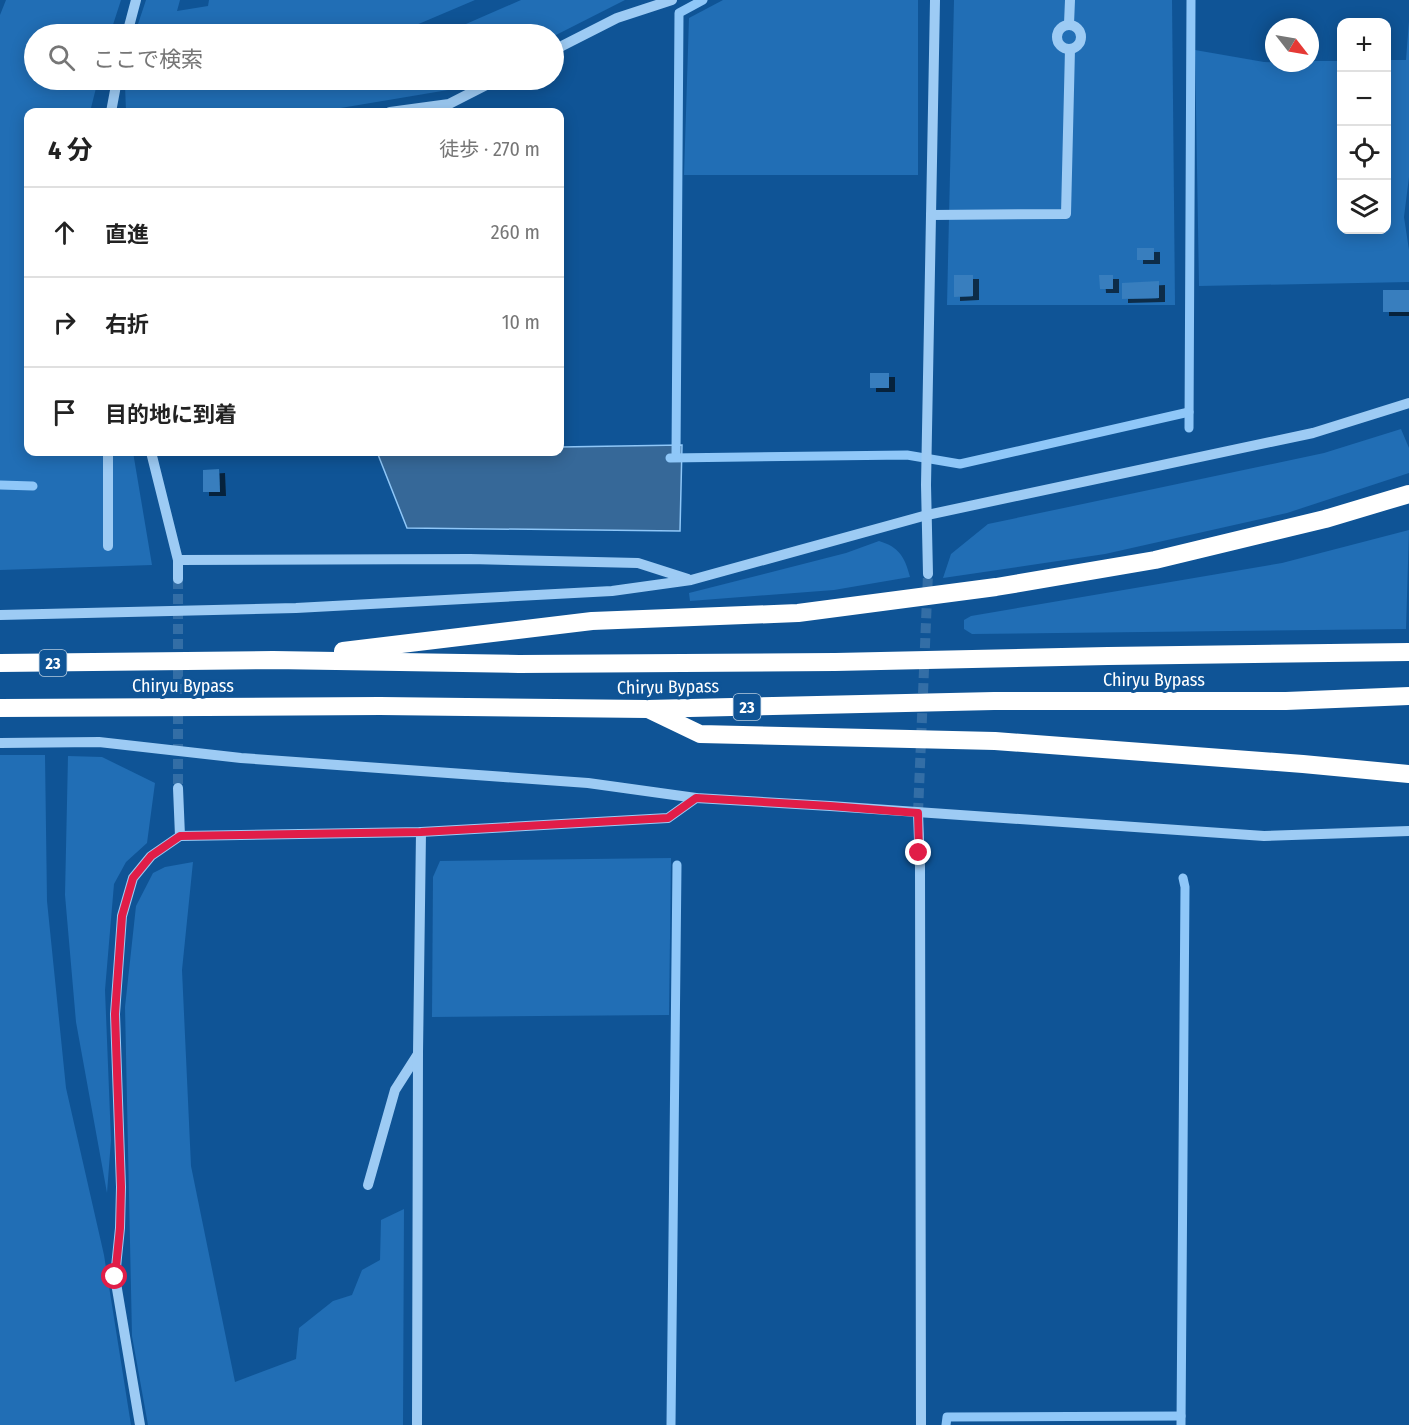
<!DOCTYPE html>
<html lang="ja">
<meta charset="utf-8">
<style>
body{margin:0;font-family:"Fira Sans Condensed","Noto Sans JP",sans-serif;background:#f6f6f6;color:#222}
.controls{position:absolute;right:18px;top:18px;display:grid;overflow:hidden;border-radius:12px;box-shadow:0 3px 15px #0003}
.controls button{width:54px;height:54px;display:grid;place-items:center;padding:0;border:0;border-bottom:2px solid #e0e0e0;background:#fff;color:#222;font:30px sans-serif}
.compass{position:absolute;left:1265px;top:18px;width:54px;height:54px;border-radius:50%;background:#fff;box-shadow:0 3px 15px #0003;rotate:121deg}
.stop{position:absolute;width:18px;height:18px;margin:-14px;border:4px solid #e11d48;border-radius:50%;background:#fff}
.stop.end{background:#e11d48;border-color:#fff;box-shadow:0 2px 6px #0008}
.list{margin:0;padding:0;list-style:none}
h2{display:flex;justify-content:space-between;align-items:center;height:78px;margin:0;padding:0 24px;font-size:26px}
h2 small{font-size:20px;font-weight:400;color:#767676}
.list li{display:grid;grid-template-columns:39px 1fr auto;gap:18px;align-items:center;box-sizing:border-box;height:90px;padding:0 24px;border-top:2px solid #e0e0e0}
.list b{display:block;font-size:22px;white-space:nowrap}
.list em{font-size:20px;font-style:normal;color:#767676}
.icon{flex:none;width:33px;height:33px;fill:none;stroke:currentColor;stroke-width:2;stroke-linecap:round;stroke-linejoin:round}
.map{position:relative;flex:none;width:1409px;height:1425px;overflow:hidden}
.search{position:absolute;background:#fff;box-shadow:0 3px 15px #0003;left:24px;top:24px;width:540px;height:66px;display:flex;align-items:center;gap:15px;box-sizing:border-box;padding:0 21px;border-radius:33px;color:#767676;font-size:22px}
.panel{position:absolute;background:#fff;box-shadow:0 3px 15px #0003;left:24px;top:108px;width:540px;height:348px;border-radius:12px}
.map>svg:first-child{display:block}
.green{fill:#216eb5}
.water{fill:#366898;stroke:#8fc7f8;stroke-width:1.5}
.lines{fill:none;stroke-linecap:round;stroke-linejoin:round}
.stream{stroke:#8fc7f8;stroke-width:9}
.building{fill:#377ebe;filter:url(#shadow)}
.minor-tunnel{stroke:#336ea6;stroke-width:10;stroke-dasharray:10 5;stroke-linecap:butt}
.minor{stroke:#9dcbf4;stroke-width:10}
.highway{stroke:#fff;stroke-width:18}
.route{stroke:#e11d48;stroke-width:8}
.labels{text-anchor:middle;stroke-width:6;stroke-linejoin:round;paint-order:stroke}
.shield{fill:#0f5496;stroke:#b7cce0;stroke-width:1.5}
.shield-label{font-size:16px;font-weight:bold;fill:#fff}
.street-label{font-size:18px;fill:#fff;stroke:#0f5496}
</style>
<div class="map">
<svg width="1409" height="1425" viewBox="0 0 1409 1425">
<defs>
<filter id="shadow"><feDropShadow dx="6" dy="4" stdDeviation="0" flood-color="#0009"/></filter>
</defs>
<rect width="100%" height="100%" fill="#0f5496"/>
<g class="green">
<polygon points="6,0 121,0 110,34 34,34 34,80 98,80 90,112 28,112 28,452 133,452 152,565 0,570 0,15"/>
<polygon points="146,0 180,0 177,11 208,6 209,0 475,0 395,34 142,34 136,30"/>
<polygon points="521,0 625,0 554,36 554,34 443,34"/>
<polygon points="723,0 918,0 918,175 684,175 689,18"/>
<polygon points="954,0 1172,0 1175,305 947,305"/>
<polygon points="1409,21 1409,177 1404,217 1409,250 1409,282 1199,286 1195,50 1264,62 1310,63 1310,61 1341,61 1342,230 1386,230 1387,60 1406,60"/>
<polygon points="130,80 469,80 448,90 317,112 126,112 125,85"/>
<polygon points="1401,429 1409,448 1409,473 1287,513 1105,554 943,578 951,554 988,524 1324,453"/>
<polygon points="1409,530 1406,629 972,634 964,629 964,620 971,616 1282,563"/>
<path d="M879,541C899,547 905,557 910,577L834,590L690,601L689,593L846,553Z"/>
<polygon points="0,755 45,755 47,901 66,1088 104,1255 131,1425 0,1425"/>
<polygon points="68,756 102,757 155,783 147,843 126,862 114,884 105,990 111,1140 107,1193 76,1022 65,895"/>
<polygon points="671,858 669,1015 432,1017 433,877 440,861"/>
<polygon points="193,862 182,970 191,1166 235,1382 296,1359 299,1328 333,1301 352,1295 362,1270 380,1260 381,1220 404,1209 403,1425 148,1425 132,1336 125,1007 136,906 153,873 165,867"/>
</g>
<polygon class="water" points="682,445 680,531 407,528 377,452 560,452 560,447"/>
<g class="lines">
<g class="stream">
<polyline points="1189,428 1191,0"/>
<polyline points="676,456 679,13 703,0"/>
<polyline points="670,458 907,455 960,464 1189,412"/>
<polyline points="0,485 33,486"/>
<polyline points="671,1425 677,865"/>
<polyline points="946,1425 947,1417 1181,1416"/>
<polyline points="1181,1425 1185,887 1183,878"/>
</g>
</g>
<g class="building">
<rect x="1137" y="248" width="17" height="12"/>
<polygon points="954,275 973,275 973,296 954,297"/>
<polygon points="1099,275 1113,275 1113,289 1100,289"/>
<polygon points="1159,281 1159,298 1122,299 1122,283"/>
<rect x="1383" y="290" width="26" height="22"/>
<rect x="870" y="373" width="19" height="15"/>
<polygon points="219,469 220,492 203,492 203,470"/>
</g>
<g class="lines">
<g class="minor-tunnel">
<polyline points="178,579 178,788"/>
<polyline points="918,813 928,574"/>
</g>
<g class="minor">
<polyline points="1069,24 1070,0"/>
<circle cx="1069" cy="37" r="12"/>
<polyline points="127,34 136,0"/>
<polyline points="554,50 617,18 672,0"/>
<polyline points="111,112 117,80"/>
<polyline points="390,112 449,104 496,80"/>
<polyline points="931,215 1066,214 1070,49"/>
<polyline points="108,452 108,546"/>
<polyline points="151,452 178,560 178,579"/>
<polyline points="178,560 470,559 638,563 688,579"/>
<polyline points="928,574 926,485 935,0"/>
<polyline points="0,615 296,608 612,591 691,580 927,515 1313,433 1409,403"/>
<polyline points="0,743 99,742 241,758 588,783 696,798 830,806 1264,836 1409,831"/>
<polyline points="178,788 180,836"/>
<polyline points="918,813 920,867 921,1425"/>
<polyline points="368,1185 395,1090 418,1054"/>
<polyline points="140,1425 115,1277 120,1228 121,1187 115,1014 122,916 133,878 151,856 180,836 421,832 668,818 696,798"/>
<polyline points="417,1425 418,1053 421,832"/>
</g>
<g class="highway">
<polyline points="343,651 592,621 798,613 996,587 1155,560 1325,519 1409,494"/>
<polyline points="0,663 273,660 519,664 835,662 1108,656 1409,652"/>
<polyline points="0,708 380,706 647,709 994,701 1286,701 1409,696"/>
<polyline points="650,710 700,734 995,741 1303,764 1409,774"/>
</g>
</g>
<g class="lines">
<polyline class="route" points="115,1277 120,1228 121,1187 115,1014 122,916 133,878 151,856 180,836 421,832 668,818 696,798 830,806 918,813 919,853"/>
</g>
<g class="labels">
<g class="shield">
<rect x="39.5" y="650" width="27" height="26" rx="4.5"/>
<rect x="733.5" y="694" width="27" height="26" rx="4.5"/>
</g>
<g class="shield-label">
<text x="53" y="669">23</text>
<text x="747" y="713">23</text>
</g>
<g class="street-label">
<text x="1154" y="686">Chiryu Bypass</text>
<text x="183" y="692">Chiryu Bypass</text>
<text transform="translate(668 687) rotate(-1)" y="6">Chiryu Bypass</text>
</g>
</g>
</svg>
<div class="controls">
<button>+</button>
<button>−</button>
<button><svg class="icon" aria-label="locate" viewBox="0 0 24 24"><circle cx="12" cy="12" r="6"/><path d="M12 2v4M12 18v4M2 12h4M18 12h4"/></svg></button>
<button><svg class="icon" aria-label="layers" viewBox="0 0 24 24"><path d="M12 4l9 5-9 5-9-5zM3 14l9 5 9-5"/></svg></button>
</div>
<svg class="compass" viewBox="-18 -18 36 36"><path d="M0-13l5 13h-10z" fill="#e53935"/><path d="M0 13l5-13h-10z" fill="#767676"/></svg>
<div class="stop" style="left:115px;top:1277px"></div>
<div class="stop end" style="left:919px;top:853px"></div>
<div class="search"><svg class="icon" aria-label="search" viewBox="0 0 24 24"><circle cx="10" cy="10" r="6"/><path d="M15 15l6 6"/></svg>ここで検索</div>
<section class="panel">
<h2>4 分<small>徒歩 · 270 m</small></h2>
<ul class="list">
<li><svg class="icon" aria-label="ahead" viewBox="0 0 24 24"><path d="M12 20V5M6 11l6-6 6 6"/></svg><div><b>直進</b></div><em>260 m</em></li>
<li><svg class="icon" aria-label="right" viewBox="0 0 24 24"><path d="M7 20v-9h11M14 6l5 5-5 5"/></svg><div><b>右折</b></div><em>10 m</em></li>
<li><svg class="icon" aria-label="arrive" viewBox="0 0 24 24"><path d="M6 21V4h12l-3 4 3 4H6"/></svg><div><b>目的地に到着</b></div></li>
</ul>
</section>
</div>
